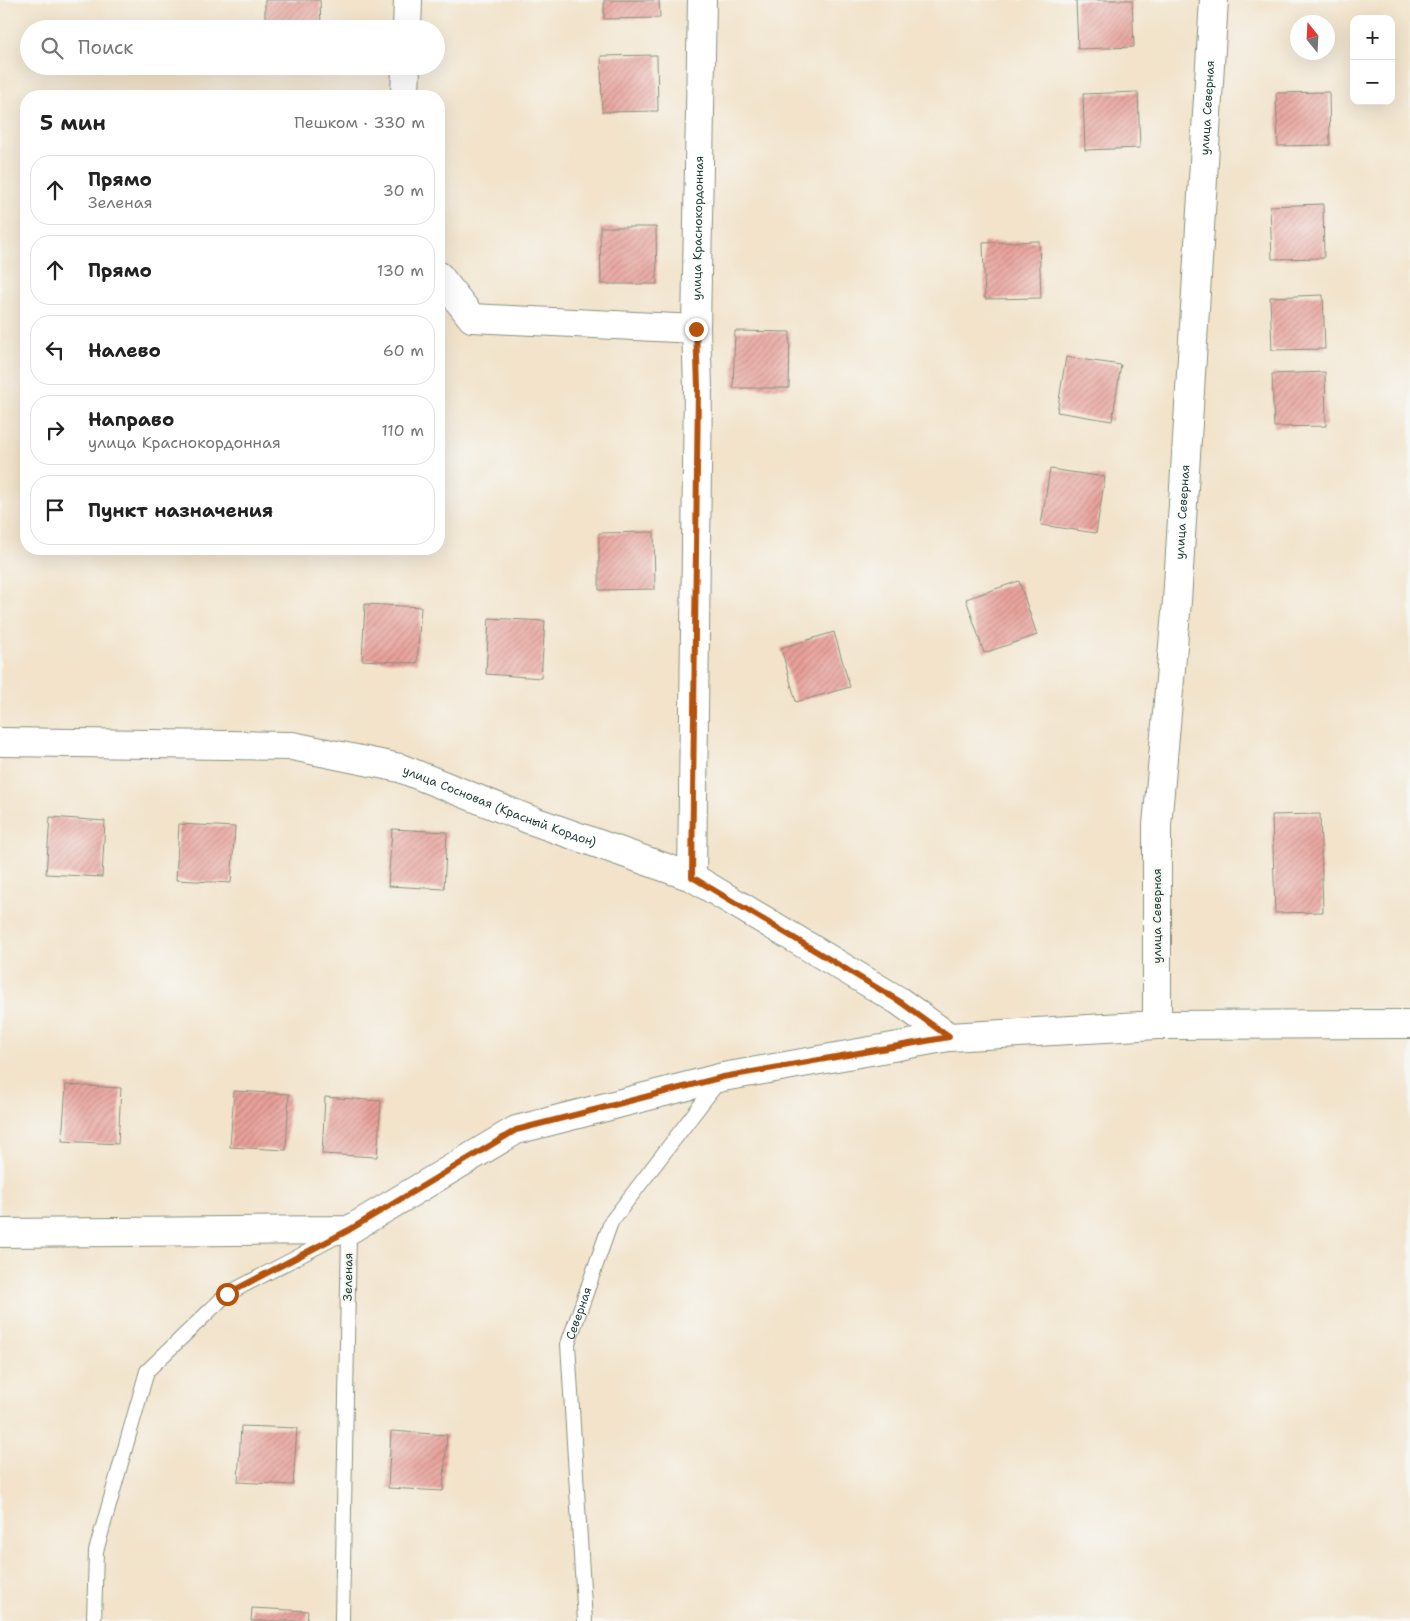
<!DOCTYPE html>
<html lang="ru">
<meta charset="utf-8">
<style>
body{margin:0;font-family:"Shantell Sans",sans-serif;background:#f6f6f6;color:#222}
.controls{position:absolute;right:15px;top:15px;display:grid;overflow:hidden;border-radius:10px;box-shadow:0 5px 20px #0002}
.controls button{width:45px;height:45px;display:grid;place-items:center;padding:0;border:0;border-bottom:1px solid #e0e0e0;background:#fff;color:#222;font:25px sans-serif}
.compass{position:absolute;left:1290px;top:15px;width:45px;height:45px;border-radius:50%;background:#fff;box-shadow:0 5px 20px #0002;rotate:342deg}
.stop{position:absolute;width:15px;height:15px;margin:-11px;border:4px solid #b45309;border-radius:50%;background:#fff}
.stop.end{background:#b45309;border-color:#fff;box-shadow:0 1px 5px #0008}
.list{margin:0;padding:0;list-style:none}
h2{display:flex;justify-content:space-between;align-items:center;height:65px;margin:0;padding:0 20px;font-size:21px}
h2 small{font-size:16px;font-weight:400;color:#767676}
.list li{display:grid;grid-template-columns:32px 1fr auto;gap:15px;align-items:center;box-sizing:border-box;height:70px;margin:0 10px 10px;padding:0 10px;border:1px solid #e0e0e0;border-radius:20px}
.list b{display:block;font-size:19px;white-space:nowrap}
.list p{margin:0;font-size:16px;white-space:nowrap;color:#767676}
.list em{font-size:16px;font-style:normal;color:#767676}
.icon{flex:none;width:28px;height:28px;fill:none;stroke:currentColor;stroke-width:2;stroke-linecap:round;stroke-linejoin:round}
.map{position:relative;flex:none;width:1410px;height:1621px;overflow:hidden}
.search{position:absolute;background:#fff;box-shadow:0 5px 20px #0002;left:20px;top:20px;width:425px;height:55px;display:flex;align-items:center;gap:12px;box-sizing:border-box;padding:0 18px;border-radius:28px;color:#767676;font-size:19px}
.panel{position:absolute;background:#fff;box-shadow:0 5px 20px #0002;left:20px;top:90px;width:425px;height:465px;border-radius:20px}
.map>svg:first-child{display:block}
.building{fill:url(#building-hatch)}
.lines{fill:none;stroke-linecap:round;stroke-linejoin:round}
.lane-casing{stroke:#88907f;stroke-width:16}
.street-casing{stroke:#88907f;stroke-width:30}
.lane{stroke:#fff;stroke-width:14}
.street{stroke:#fff;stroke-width:28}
.route{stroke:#b45309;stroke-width:6}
.labels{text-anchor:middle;stroke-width:4.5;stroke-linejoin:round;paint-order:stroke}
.street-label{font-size:12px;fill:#1f3d34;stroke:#f6f6f2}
</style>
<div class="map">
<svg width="1410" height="1621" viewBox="0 0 1410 1621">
<defs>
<pattern id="building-hatch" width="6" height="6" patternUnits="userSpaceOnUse" patternTransform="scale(1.25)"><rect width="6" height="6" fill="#e9a09a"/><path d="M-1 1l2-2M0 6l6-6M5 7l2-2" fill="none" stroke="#bc847e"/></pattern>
</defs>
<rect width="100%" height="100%" fill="#f6f6f2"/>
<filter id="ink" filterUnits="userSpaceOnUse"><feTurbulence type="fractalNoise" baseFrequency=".02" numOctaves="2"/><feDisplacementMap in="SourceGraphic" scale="10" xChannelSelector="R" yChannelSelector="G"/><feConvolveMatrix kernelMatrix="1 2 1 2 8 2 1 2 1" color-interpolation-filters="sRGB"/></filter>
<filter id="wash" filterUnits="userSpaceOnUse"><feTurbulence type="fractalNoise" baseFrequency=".0096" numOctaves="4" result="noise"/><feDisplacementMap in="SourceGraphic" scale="20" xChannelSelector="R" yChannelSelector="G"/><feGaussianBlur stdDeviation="1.12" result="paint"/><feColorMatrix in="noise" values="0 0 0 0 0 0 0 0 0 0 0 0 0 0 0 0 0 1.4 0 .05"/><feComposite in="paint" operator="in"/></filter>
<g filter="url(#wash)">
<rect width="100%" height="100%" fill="#f2e3ca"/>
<g id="blocks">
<g class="building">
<polygon points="265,0 320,0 321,29 265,29"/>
<polygon points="604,0 659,0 660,18 604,19"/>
<polygon points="1076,0 1132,0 1134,47 1078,49"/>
<polygon points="657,55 658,111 602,112 601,56"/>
<polygon points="1138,92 1140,148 1085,150 1083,94"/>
<polygon points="1329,92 1330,145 1278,146 1276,93"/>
<polygon points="1323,204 1324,258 1272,259 1270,206"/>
<polygon points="600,227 656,227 657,284 601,284"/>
<polygon points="1039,241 1041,298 985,299 983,243"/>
<polygon points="1323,295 1325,349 1272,350 1270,297"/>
<polygon points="735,331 790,332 789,388 733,388"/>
<polygon points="1066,357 1121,365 1112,421 1057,412"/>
<polygon points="1325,372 1326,426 1274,427 1272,374"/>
<polygon points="1050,469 1105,477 1096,533 1041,525"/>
<polygon points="654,532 655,589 599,590 599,533"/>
<polygon points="1019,581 1037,635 984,653 966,599"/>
<polygon points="365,604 421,607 417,663 362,660"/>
<polygon points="489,618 545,621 541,678 486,674"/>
<polygon points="834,632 850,687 796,702 781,648"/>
<polygon points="1320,814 1323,912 1275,913 1272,815"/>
<polygon points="50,817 105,821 102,877 46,874"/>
<polygon points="179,824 235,827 231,883 176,880"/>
<polygon points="392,829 447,832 444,889 388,886"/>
<polygon points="66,1085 121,1088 118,1144 62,1141"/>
<polygon points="234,1091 289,1094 286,1150 230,1147"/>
<polygon points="325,1097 381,1101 377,1157 322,1154"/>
<polygon points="241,1426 297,1428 293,1485 238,1482"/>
<polygon points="391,1431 447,1435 443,1491 388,1488"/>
<polygon points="252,1608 308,1611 307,1621 251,1621"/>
</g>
</g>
</g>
<g filter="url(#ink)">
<use href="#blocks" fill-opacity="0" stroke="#88907f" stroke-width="1"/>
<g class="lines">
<defs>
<g id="lane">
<polyline points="94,1621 96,1551 147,1371 227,1294 349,1230 342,1621"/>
<path id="s1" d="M585,1621L568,1344L611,1222L719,1081"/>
</g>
<g id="street">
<polyline points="407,29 408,0"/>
<polyline points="405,96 406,66"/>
<polyline points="439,276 472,318 696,329"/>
<path id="s2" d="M0,742L292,746L400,768L528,819L692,877L899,1001L949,1037"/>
<path id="s3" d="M692,877L698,387L696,329L702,0"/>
<path id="s4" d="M1157,1025V825L1177,601L1214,0"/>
<polyline points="0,1233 349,1230 516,1130 723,1077 949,1037 1157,1025 1410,1024"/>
</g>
</defs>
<use href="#lane" class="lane-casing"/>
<use href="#street" class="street-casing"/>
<use href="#lane" class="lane"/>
<use href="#street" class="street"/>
</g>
</g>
<g class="lines" filter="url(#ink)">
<polyline class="route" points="227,1294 349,1230 516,1130 723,1077 949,1037 899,1001 692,877 698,387 696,329"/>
</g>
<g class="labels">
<g class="street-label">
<text dy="4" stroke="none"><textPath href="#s4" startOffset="919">улица Северная</textPath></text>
<text dy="4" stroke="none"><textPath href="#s3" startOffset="649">улица Краснокордонная</textPath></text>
<text dy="4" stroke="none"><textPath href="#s4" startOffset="514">улица Северная</textPath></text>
<text dy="4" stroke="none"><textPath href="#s2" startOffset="509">улица Сосновая (Красный Кордон)</textPath></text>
<text transform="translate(1157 916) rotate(-90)" y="4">улица Северная</text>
<text transform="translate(348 1277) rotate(-89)" y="4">Зеленая</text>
<text dy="4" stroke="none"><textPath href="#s1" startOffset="310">Северная</textPath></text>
</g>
</g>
</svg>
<div class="controls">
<button>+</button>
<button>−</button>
</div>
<svg class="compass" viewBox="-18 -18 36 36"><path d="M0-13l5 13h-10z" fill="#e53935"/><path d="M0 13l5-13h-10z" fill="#767676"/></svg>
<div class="stop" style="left:227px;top:1294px"></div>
<div class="stop end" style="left:696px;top:329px"></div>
<div class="search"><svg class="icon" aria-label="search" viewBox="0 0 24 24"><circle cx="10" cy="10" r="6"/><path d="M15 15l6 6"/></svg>Поиск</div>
<section class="panel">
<h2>5 мин<small>Пешком · 330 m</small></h2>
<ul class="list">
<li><svg class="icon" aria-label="ahead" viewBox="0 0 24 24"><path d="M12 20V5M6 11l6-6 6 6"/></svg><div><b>Прямо</b><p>Зеленая</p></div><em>30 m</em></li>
<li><svg class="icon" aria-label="ahead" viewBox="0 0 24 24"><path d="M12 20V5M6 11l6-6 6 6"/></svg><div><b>Прямо</b></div><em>130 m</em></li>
<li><svg class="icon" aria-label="left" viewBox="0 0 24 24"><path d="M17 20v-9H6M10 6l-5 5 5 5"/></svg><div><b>Налево</b></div><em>60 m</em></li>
<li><svg class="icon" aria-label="right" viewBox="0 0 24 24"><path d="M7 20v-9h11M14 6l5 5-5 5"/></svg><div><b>Направо</b><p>улица Краснокордонная</p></div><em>110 m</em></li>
<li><svg class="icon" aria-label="arrive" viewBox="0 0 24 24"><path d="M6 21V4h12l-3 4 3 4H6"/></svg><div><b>Пункт назначения</b></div></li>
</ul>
</section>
</div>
